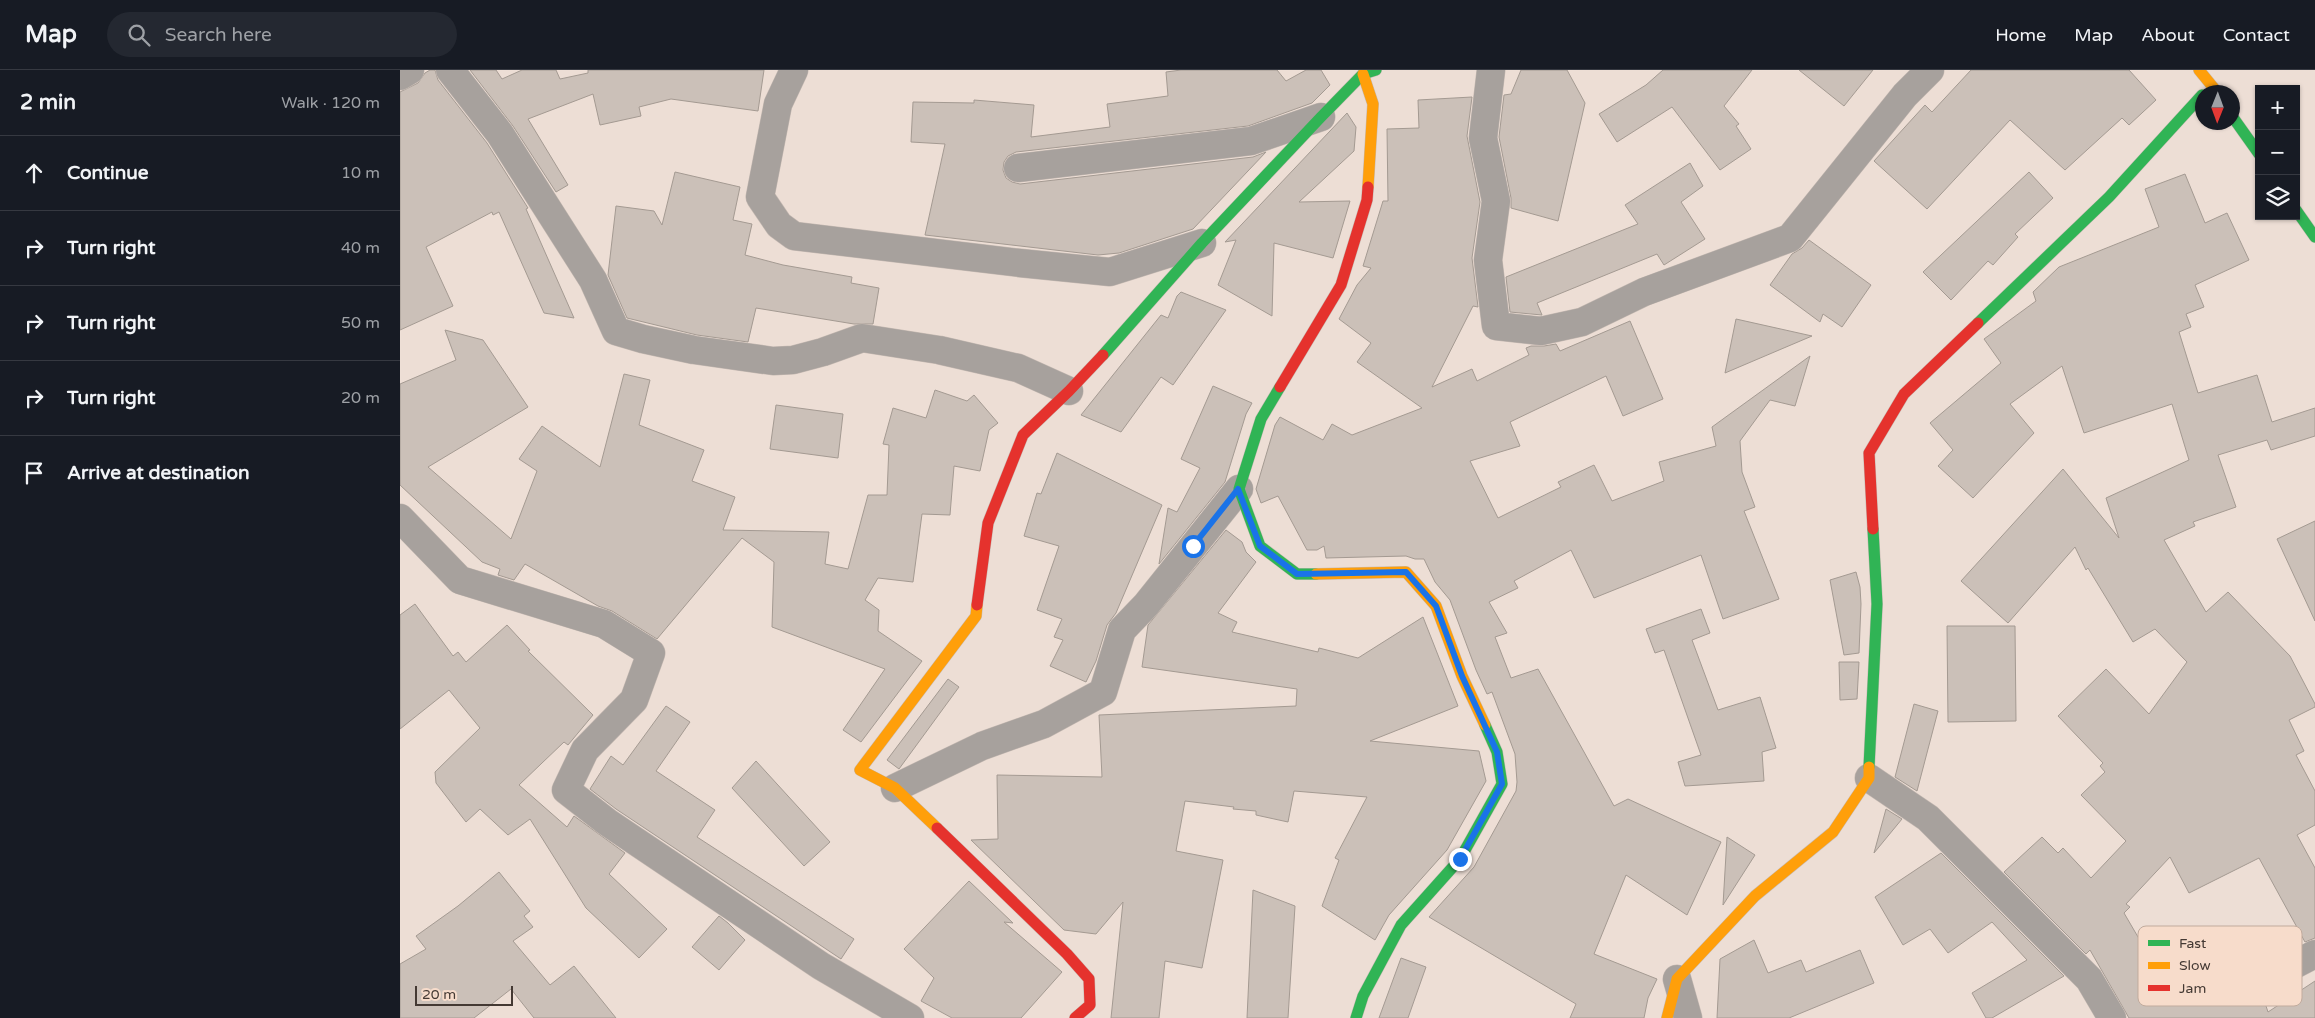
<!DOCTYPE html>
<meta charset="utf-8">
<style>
body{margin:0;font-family:"Varela Round",sans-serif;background:#242831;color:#f1f3f6}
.controls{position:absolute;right:15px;top:15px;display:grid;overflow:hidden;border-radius:0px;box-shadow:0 1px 4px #0004}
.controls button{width:45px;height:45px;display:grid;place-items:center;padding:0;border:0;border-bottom:1px solid #363941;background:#171b24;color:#f1f3f6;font:25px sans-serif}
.compass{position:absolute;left:1795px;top:15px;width:45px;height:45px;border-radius:50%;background:#171b24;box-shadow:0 1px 4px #0004;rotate:181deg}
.scale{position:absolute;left:15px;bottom:12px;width:98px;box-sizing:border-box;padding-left:5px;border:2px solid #443933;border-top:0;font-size:14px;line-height:18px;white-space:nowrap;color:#443933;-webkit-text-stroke:4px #f7dccb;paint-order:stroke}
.stop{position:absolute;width:15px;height:15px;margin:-11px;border:4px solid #1a73e8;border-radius:50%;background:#fff}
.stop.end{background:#1a73e8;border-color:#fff;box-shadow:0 1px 5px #0008}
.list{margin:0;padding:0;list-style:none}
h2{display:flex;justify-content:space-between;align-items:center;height:65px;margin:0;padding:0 20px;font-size:21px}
h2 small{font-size:16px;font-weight:400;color:#9ea1a6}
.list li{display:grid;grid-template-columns:32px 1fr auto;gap:15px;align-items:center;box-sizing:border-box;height:75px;padding:0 20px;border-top:1px solid #363941}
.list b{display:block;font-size:19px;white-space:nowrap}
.list em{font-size:16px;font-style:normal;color:#9ea1a6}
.icon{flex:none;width:28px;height:28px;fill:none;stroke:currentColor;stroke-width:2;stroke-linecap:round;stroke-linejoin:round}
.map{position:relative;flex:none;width:1915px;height:948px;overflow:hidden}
header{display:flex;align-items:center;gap:30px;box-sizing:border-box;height:70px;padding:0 25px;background:#171b24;border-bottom:1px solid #363941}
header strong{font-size:24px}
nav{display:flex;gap:28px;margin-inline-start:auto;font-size:18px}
.search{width:350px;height:45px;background:#242831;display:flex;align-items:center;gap:12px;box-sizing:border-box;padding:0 18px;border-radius:28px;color:#9ea1a6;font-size:19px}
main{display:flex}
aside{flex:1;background:#171b24}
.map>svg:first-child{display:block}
.building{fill:#cbc0b8;stroke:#a49a92}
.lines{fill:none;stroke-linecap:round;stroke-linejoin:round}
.street-casing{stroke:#c6bab3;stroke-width:29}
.fast-casing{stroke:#c6bab3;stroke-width:12}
.slow-casing{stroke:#c6bab3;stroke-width:12}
.jam-casing{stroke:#c6bab3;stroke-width:12}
.street{stroke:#a7a19d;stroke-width:28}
.fast{stroke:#30b455;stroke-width:11}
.slow{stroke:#ff9f0a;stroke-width:11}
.jam{stroke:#e5322d;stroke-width:11}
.route{stroke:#1a73e8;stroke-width:6}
.key{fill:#f7dccb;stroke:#c1ab9d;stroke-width:1}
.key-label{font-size:14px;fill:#443933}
</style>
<header>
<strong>Map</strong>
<div class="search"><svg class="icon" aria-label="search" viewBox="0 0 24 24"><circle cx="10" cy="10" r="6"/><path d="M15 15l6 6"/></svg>Search here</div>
<nav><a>Home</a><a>Map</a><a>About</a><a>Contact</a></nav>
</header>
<main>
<aside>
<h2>2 min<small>Walk · 120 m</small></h2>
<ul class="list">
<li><svg class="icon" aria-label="ahead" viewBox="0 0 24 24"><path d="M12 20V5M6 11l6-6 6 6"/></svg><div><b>Continue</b></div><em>10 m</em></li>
<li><svg class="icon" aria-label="right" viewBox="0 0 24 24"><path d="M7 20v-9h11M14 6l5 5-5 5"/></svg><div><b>Turn right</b></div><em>40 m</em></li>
<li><svg class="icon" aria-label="right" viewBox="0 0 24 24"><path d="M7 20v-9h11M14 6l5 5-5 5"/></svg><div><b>Turn right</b></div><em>50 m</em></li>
<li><svg class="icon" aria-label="right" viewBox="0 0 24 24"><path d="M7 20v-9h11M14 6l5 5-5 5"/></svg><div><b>Turn right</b></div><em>20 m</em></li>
<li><svg class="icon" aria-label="arrive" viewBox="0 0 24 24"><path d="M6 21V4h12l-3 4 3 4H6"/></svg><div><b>Arrive at destination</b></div></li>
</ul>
</aside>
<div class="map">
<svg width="1915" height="948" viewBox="0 0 1915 948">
<rect width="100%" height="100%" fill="#edded5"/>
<g class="building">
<polygon points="30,0 35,0 38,10 87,73 128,138 126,139 174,248 144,243 99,142 93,145 92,142 26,177 53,236 0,260 0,22 18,13 25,3"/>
<polygon points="70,0 96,0 102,9 122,0 156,0 160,9 188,3 188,0 364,0 358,41 271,29 239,37 241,46 200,55 193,24 128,49 168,115 156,122 113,56"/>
<polygon points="781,0 877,0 886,11 906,0 921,0 930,15 912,33 848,56 616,82 608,86 604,92 603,100 606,108 612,112 620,114 853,87 866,82 793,159 719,183 698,185 525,165 545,74 511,72 513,32 574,33 574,30 634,35 631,67 710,57 707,34 768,26 766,2"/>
<polygon points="1121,0 1167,0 1185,33 1158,151 1111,138 1111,128 1099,67 1104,25 1111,24"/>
<polygon points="1263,0 1352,0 1324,36 1339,54 1336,56 1351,79 1320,100 1272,37 1217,72 1199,44 1246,15"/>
<polygon points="1399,0 1473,0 1444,36"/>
<polygon points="1571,0 1729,0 1756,30 1729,55 1722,48 1665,100 1610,50 1527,139 1474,91 1525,35 1532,42"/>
<polygon points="1072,27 1067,66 1080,132 1072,188 1078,237 1073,236 1032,317 1072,299 1077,311 1129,285 1126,278 1131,276 1144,276 1156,274 1160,281 1230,251 1263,329 1223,346 1206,306 1110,352 1120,376 1070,391 1098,448 1161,417 1158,412 1194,395 1212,431 1264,411 1259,392 1316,376 1312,357 1410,286 1395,336 1370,330 1340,371 1342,402 1355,437 1344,441 1379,529 1323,549 1301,485 1194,528 1171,480 1114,511 1118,518 1089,532 1107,563 1095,567 1111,608 1138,599 1214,736 1228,729 1321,772 1287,845 1226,805 1194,884 1257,909 1248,928 1244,948 1170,948 1176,934 1029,847 1074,797 1116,721 1117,712 1115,684 1092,622 1087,624 1076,600 1050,530 1035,512 1024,489 1015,489 1006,486 926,488 924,476 917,480 907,480 878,426 861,433 856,419 875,355 880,347 923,370 932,354 952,365 1022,338 957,292 971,273 939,249 957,215 971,198 963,196 983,131 988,131 987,59 1019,58 1018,30"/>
<polygon points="947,43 956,57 954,81 899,132 950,131 933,188 874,173 872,246 818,215 836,170 825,172"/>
<polygon points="1290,93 1303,116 1281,132 1305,169 1264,195 1257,184 1137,233 1142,245 1110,242 1106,207 1238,154 1225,135"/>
<polygon points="275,102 340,117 333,150 352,154 345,185 383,195 452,207 451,213 479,218 473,254 454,254 356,238 348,272 297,265 227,248 208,205 216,136 254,141 262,155"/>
<polygon points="1629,102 1653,128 1615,164 1618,167 1593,195 1588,191 1551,230 1523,202"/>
<polygon points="1785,104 1805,153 1827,143 1849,190 1795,215 1804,237 1786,244 1791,257 1779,262 1798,323 1857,305 1872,352 1915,338 1915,366 1871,380 1867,370 1818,385 1836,437 1793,452 1795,456 1764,470 1806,542 1828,522 1890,586 1915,634 1915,637 1889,650 1904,681 1896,685 1915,721 1915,755 1897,765 1915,798 1915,868 1905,872 1859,788 1789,823 1770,787 1726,834 1730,837 1724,843 1769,920 1815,903 1814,899 1849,888 1853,900 1847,910 1849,918 1854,924 1863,927 1868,942 1915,911 1915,948 1729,948 1690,880 1686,884 1604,802 1642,767 1658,783 1663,778 1691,808 1726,771 1681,725 1705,702 1700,696 1703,693 1658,646 1706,599 1749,644 1787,592 1755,559 1733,572 1688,498 1686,500 1675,477 1608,553 1561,511 1663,399 1719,468 1706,428 1789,390 1772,334 1684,363 1662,296 1610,334 1634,363 1573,428 1538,396 1553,380 1530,353 1601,293 1584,269 1636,231 1633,222 1659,197 1759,157 1745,119"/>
<polygon points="1409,170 1471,215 1442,257 1423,244 1420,252 1370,215 1392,184 1402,178"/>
<polygon points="781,222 826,240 773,315 761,307 721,362 681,345 761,245 768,248 777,226"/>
<polygon points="1336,249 1412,266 1325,303"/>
<polygon points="45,260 83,270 128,337 28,397 111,469 137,401 119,389 142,356 200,397 224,304 250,310 239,355 304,380 292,411 335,427 323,460 429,462 425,494 448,499 468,425 487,425 489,375 483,374 493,338 526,348 535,320 567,331 574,325 598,353 589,360 580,401 554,396 550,445 522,444 513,512 478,508 465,530 479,540 478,561 522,591 461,672 443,660 485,599 372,557 374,492 342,468 257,569 212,541 198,536 125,494 114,510 98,505 100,499 82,492 0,415 0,314 56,290"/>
<polygon points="813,316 852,333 846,344 825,412 759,494 768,438 777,442 800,398 781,389"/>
<polygon points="376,335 443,344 438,388 370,379"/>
<polygon points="657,383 762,435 716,543 707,555 696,591 686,612 650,596 663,570 654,567 662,549 637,540 659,476 624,466 637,423 641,424"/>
<polygon points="1915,451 1915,551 1877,469"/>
<polygon points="826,460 842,472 846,482 856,492 818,543 837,552 832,562 918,582 919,578 958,588 1023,547 1058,636 970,671 1079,681 1086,711 1047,780 989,845 975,870 922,836 939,790 935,788 967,727 894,721 888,752 856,745 856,741 833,739 834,737 785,731 776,781 823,790 802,898 765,891 759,948 711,948 723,832 696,864 664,860 571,770 598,769 597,705 702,707 699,645 896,636 897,619 742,597 748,555"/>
<polygon points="1456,502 1460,517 1461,534 1459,583 1444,585 1430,510"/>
<polygon points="15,534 53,586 58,582 66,592 107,555 130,580 128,581 193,645 168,675 164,672 119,715 167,757 174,746 225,783 209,804 267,859 239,888 186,838 130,749 108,765 80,739 66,752 36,713 35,702 80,658 49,620 0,659 0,545"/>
<polygon points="1301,539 1310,563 1292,570 1318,640 1360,627 1376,678 1362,682 1364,711 1285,716 1278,692 1301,685 1264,580 1255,583 1246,559"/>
<polygon points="1547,556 1615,556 1616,651 1548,652"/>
<polygon points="1439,592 1459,592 1457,629 1440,630"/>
<polygon points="548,609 559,617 499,699 487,690"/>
<polygon points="1514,634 1538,641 1517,721 1495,707"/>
<polygon points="266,636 290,652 256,701 315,740 297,767 454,869 441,889 216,739 190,719 211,686 223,695"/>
<polygon points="356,691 430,772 404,796 332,718"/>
<polygon points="1486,739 1502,749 1474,783"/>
<polygon points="1327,767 1355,785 1323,835"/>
<polygon points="1541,783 1664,906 1592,948 1586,948 1572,923 1627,890 1592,852 1548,883 1530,859 1503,875 1475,827"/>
<polygon points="99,802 130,841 124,846 133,857 113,871 150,915 174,896 216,948 134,948 111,919 74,948 0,948 0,894 26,879 16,866 58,836"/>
<polygon points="569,811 613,853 604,852 662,902 621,948 552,948 521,931 534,908 504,879"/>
<polygon points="853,820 895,836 888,948 847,948"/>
<polygon points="319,846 328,853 345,870 319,900 292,877"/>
<polygon points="1354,870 1368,903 1401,890 1406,902 1460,880 1474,913 1389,948 1317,948 1320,889"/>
<polygon points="1001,888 1026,897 1008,948 979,948"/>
</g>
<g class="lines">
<defs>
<g id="street">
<polyline points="50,0 100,64 193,210 216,261 243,269 294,280 373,291 393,290 423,282 462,268 539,280 618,298 669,321"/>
<polyline points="394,0 378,34 360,127 379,155 394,166 620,193 710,202 802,173"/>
<polyline points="1091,0 1083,68 1096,131 1088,190 1096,256 1141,261 1182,252 1244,222 1390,168 1505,25 1530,0"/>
<polyline points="0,6 10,0"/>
<polyline points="618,98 851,71 921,47"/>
<polyline points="0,448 60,510 204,554 251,583 234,630 185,680 166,720 207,752 421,896 510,948"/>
<polyline points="1469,708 1528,748 1689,909 1712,948"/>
<polyline points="495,718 582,676 644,654 703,622 722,560 746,535 839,419"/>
<polyline points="1277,909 1288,948"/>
<polyline points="1863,911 1915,884"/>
</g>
<g id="fast">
<polyline points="1832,46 1859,84"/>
<polyline points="1896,140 1915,167"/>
<polyline points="1578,253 1709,127 1802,25"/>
<polyline points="703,285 802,173 921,47 963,4 976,0"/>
<polyline points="880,317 861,349 839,419 860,476 897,504 916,504"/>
<polyline points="1469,697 1477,534 1473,459"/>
<polyline points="956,948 963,926 1001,855 1060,789 1102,714 1097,682 1085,655"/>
</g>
<g id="slow">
<polyline points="1799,0 1817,22"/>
<polyline points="963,4 973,34 968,117"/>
<polyline points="916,504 1006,502 1036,536 1062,606 1085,655"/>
<polyline points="537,758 495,718 460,700 576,546 577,535"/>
<polyline points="1267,948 1277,909 1355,826 1433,762 1469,708 1469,697"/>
</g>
<g id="jam">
<polyline points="880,317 941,215 967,130 968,117"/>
<polyline points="1473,459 1469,383 1504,324 1578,253"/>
<polyline points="577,535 588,453 623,365 669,321 703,285"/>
<polyline points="537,758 667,884 689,909 690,935 675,948"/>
</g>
</defs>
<use href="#street" class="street-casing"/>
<use href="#fast" class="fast-casing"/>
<use href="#slow" class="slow-casing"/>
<use href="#jam" class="jam-casing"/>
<use href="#street" class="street"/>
<use href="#fast" class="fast"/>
<use href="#slow" class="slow"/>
<use href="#jam" class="jam"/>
</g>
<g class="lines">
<polyline class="route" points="793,476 838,419 860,476 897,504 1006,502 1036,536 1062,606 1097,682 1102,714 1060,789"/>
</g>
<rect x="1738" y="856" width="164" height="80" rx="8" class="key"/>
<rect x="1748" y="870" width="22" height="6" fill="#30b455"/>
<rect x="1748" y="892" width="22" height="7" fill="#ff9f0a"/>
<rect x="1748" y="915" width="22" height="6" fill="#e5322d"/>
<g class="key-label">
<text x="1779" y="878">Fast</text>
<text x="1779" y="900">Slow</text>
<text x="1779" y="923">Jam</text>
</g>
</svg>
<div class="controls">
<button>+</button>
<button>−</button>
<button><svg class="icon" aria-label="layers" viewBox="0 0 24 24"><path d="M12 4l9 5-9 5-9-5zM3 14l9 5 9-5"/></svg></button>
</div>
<svg class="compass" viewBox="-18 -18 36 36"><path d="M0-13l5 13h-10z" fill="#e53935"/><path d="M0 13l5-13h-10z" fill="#9ea1a6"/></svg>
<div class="scale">20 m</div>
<div class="stop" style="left:793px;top:476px"></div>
<div class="stop end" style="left:1060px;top:789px"></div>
</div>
</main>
